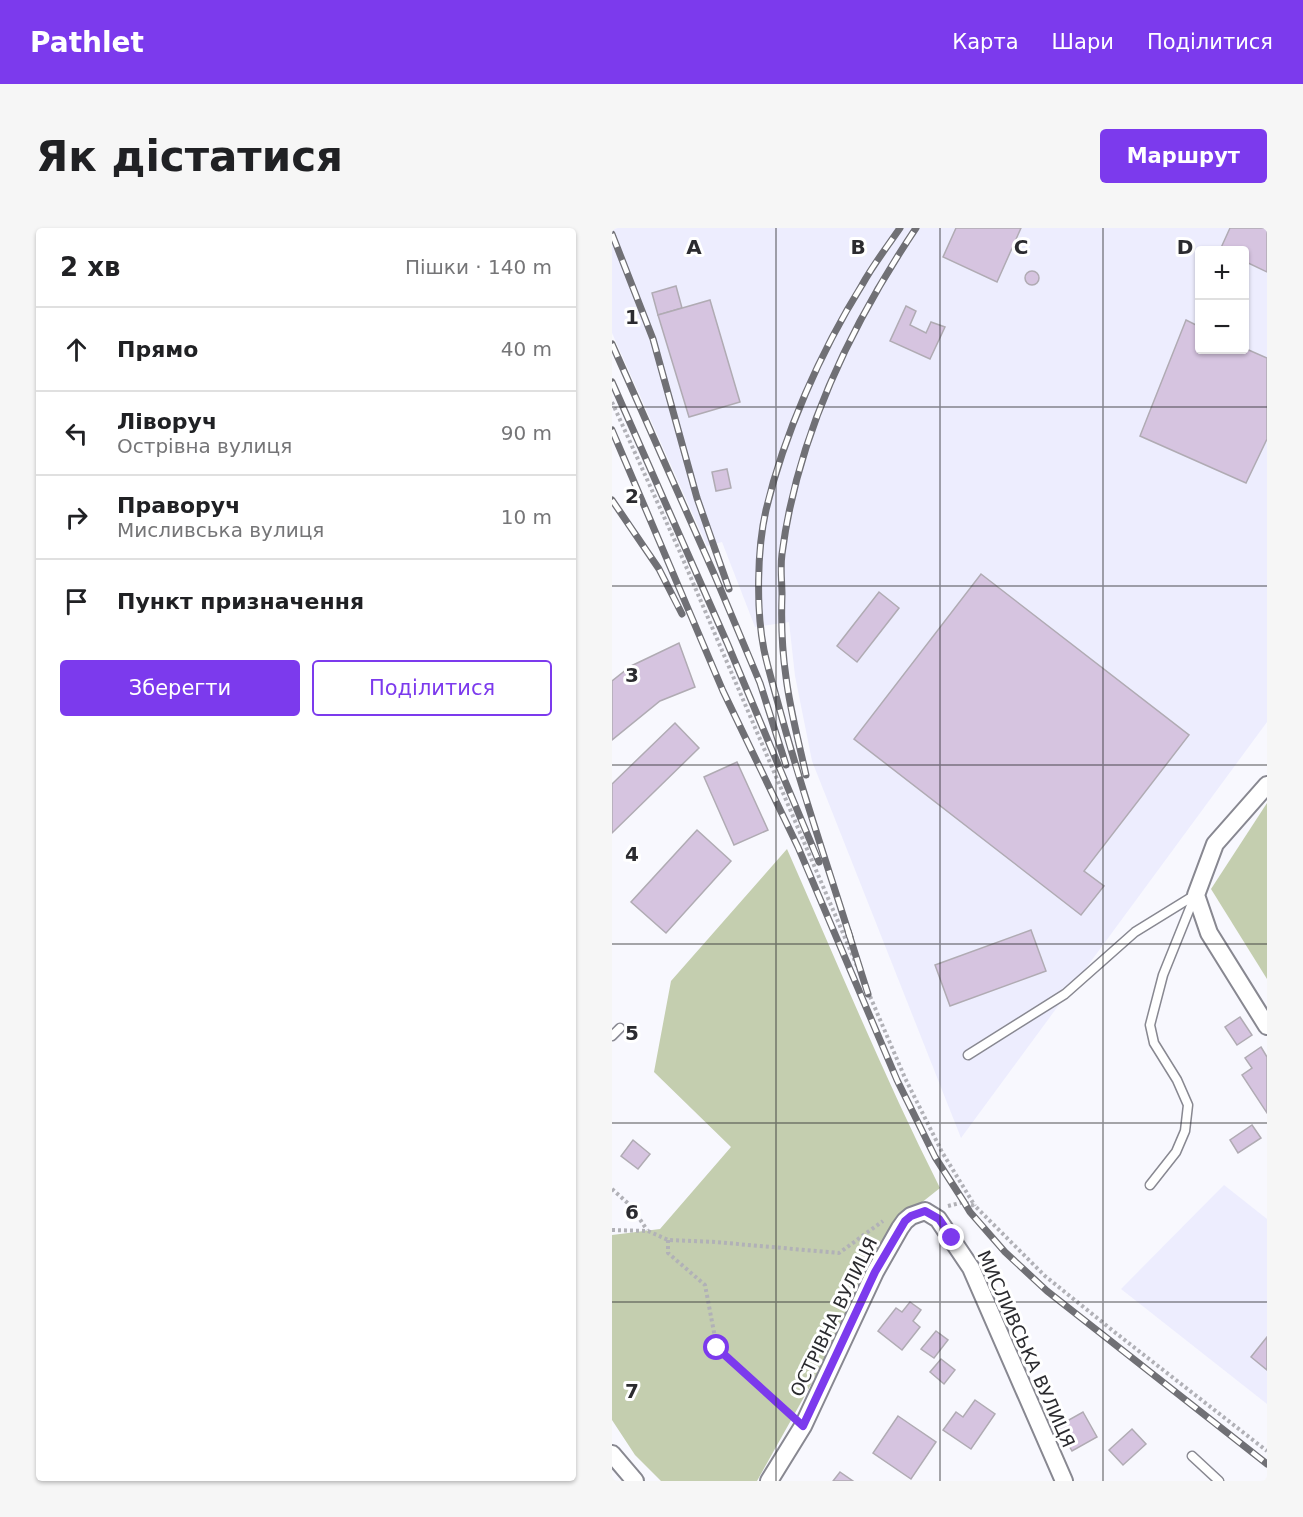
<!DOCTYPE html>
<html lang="uk">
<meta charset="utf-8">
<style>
body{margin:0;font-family:"DejaVu Sans",sans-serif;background:#f6f6f6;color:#202124}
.controls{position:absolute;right:18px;top:18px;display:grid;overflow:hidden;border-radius:6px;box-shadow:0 2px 4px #0004}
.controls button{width:54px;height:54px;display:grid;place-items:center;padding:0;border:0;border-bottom:2px solid #e0e0e0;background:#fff;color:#202124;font:30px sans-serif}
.stop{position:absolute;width:18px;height:18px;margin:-14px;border:4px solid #7c3aed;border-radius:50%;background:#fff}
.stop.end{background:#7c3aed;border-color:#fff;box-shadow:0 2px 6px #0008}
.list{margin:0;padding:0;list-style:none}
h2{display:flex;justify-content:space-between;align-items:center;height:78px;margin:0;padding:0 24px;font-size:26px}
h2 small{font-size:20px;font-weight:400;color:#757577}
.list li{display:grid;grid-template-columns:39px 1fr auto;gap:18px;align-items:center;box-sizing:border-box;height:84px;padding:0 24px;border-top:2px solid #e0e0e0}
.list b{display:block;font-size:22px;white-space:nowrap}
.list p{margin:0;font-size:20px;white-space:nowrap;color:#757577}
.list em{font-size:20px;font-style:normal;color:#757577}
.actions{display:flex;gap:12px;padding:18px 24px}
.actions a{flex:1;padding:14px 0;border:2px solid #7c3aed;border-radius:6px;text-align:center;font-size:21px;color:#7c3aed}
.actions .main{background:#7c3aed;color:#fff}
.icon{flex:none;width:33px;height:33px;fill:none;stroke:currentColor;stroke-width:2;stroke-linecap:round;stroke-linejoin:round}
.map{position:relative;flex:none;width:655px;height:1253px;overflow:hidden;border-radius:6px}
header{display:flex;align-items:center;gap:36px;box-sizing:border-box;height:84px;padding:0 30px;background:#7c3aed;color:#fff}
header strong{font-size:28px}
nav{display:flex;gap:33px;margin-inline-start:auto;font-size:21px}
.intro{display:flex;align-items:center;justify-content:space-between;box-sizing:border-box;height:144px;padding:0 36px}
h1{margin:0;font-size:42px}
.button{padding:15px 27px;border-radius:6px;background:#7c3aed;color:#fff;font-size:21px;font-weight:700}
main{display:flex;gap:36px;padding:0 36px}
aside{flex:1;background:#fff;border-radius:6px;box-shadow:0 2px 4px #0004}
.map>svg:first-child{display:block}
.built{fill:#ededfe;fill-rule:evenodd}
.green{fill:#c4ceaf}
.building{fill:#d6c4e0;stroke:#b0abb3;stroke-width:1.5}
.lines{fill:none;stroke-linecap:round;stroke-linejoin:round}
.lane-casing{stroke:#888891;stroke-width:11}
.street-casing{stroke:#888891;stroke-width:20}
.path{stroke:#b1b1b7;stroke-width:4;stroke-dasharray:3 3;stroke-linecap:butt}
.lane{stroke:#fff;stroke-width:8}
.street{stroke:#fff;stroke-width:16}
.rail-casing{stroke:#707075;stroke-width:7}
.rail{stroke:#fff;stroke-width:4.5;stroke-dasharray:14;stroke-linecap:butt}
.route{stroke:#7c3aed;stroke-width:8}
.grid{fill:none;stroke:#2b2b2f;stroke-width:1.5;stroke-opacity:0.55}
.labels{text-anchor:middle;stroke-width:6;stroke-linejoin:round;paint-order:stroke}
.street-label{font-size:18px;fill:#2b2b2f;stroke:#fff}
.grid-label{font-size:20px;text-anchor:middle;font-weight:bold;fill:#2b2b2f;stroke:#fff;stroke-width:6;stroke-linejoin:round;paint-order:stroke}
</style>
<header>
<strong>Pathlet</strong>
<nav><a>Карта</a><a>Шари</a><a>Поділитися</a></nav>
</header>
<div class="intro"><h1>Як дістатися</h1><a class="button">Маршрут</a></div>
<main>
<aside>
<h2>2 хв<small>Пішки · 140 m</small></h2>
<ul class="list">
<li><svg class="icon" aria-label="ahead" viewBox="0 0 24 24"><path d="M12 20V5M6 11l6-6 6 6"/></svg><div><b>Прямо</b></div><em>40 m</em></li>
<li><svg class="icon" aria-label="left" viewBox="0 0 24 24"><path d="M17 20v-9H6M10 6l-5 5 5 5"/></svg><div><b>Ліворуч</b><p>Острівна вулиця</p></div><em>90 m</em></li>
<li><svg class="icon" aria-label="right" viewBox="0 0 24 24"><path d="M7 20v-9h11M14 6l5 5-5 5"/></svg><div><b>Праворуч</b><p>Мисливська вулиця</p></div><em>10 m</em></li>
<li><svg class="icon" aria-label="arrive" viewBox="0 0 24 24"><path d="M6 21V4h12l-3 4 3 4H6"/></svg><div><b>Пункт призначення</b></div></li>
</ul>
<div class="actions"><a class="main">Зберегти</a><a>Поділитися</a></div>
</aside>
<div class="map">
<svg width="655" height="1253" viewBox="0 0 655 1253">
<rect width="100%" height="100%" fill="#f8f8fe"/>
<g class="built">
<path d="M0,0H655V494L349,910L200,533L183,448L177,394L143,399L110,314L95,318L0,105ZM588,22H632V122H588Z"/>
<polygon points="612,957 655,991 655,1176 509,1061"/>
</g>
<g class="green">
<polygon points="655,575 655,751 599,661"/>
<path d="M175,621C225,734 272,849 328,960L294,987L145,1253H49L23,1227L0,1192V1007L48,1001L119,919L42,844L59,753Z"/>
</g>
<g class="building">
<polygon points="344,0 409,0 385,54 331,29"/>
<polygon points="618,0 655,0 655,44 632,33 632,22 608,22"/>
<circle cx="420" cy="50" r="7"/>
<polygon points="64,58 70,80 46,87 40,65"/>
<polygon points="98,72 128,174 77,189 46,87"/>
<polygon points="294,78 304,83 298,97 314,105 319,94 333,99 318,131 278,113"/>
<polygon points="574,92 588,99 588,122 632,122 632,120 655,130 655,211 634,255 528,208"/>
<polygon points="115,241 119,260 104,263 100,244"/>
<polygon points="369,346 577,507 472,643 492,658 469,687 242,511"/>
<polygon points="267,364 287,380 245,434 225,418"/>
<polygon points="67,415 83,459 48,473 0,512 0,453 19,438"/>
<polygon points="63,495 87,520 0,605 0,556"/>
<polygon points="125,534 156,602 122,617 92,549"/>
<polygon points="85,602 119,633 54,705 19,674"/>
<polygon points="419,702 434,743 338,778 323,737"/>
<polygon points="628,789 640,807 625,817 613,799"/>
<polygon points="649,819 655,829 655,885 630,847 640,840 633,830"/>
<polygon points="640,897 649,910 626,925 618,912"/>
<polygon points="21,912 38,926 26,941 9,928"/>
<polygon points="298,1074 309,1082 301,1093 308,1099 290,1122 266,1103 284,1080 290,1084"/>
<polygon points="324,1103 336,1112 322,1130 309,1121"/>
<polygon points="655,1109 655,1142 639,1129"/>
<polygon points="329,1131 343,1142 332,1156 318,1144"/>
<polygon points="363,1172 383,1186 359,1221 331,1202 344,1184 351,1189"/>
<polygon points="471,1184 485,1209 460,1223 446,1198"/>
<polygon points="286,1188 324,1214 299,1251 261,1225"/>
<polygon points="520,1201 534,1216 511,1237 497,1222"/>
<polygon points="228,1244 241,1253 221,1253"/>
</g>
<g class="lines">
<defs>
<g id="lane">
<polyline points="0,808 8,800"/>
<polyline points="356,827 453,766 523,704 583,667"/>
<polyline points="538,957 564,924 573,903 576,877 565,852 542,815 538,797 551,747 582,670"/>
<polyline points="580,1228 607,1253"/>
</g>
<g id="street">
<polyline points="655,557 603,616 584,667 597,705 655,798"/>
<polyline points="0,1226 23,1253"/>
<polyline points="157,1253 191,1198 263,1044 288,1000 293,993 299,988 313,983 326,991 359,1040 452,1253"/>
</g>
</defs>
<use href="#lane" class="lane-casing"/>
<use href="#street" class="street-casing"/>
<g class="path">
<polyline points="0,174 67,322 293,850 330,924 363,978"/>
<polyline points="0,961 19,978 35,1002"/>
<polyline points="336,978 352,974 363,978 433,1048 505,1106 655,1223"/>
<polyline points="0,1002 36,1003 56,1012 103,1014 227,1025 271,993"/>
<polyline points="56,1012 56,1025 93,1057 105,1120 179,1188"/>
</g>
<use href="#lane" class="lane"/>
<use href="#street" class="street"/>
<defs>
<g id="rail">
<polyline points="0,6 41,111 85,270 117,361"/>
<polyline points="0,116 103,348 148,455 174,537"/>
<polyline points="0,154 116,417 207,634"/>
<polyline points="0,202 111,463 186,619 285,852 323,929 352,974 358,984 393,1024 435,1063 655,1236"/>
<polyline points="0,272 47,341 70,386"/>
<path d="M194,547C187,515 178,482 174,449C170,422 169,395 170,367C170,354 168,340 170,326C185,209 239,97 304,0"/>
<polyline points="236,703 256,766"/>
<path d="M238,709C214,633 188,557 167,479C162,460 156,441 152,422C144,382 145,321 154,282C172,206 209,123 250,57C261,37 275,19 288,0"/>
</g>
</defs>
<use href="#rail" class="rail-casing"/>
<use href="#rail" class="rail"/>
</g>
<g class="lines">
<polyline class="route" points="105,1120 191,1198 263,1044 293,993 299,988 313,983 327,991 340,1010"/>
</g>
<path class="grid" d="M164,0V1253M328,0V1253M491,0V1253M0,179H655M0,358H655M0,537H655M0,716H655M0,895H655M0,1074H655"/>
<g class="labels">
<g class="street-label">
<text transform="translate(222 1089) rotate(-64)" y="6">ОСТРІВНА ВУЛИЦЯ</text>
<text transform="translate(414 1121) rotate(66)" y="6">МИСЛИВСЬКА ВУЛИЦЯ</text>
</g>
</g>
<g class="grid-label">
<text x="82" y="26">A</text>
<text x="246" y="26">B</text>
<text x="409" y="26">C</text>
<text x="573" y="26">D</text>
<text x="20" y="96">1</text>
<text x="20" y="275">2</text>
<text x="20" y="454">3</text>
<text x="20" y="633">4</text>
<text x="20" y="812">5</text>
<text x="20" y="991">6</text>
<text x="20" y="1170">7</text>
</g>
</svg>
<div class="controls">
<button>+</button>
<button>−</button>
</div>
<div class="stop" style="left:105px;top:1120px"></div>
<div class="stop end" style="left:340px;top:1010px"></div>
</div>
</main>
